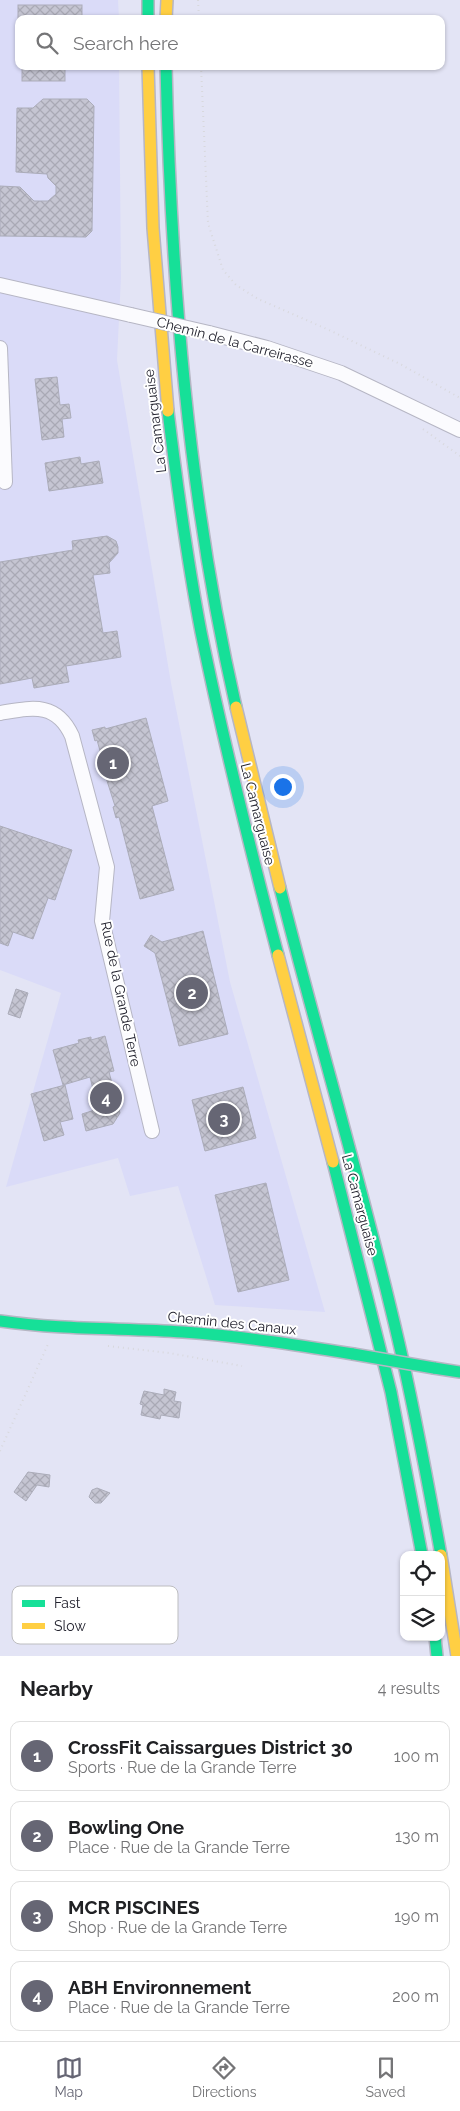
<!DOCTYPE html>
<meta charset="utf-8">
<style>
body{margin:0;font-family:Raleway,sans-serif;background:#f2f2f2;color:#202124}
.controls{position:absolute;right:15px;bottom:15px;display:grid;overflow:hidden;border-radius:10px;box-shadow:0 1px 4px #0004}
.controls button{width:45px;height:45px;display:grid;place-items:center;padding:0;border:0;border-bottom:1px solid #e0e0e0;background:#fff;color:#202124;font:25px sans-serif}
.you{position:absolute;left:282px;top:786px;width:18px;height:18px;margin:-12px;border:4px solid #fff;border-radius:50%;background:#1a73e8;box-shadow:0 0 0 8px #1a73e833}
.badge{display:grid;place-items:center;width:32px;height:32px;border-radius:50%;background:#666674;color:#fff;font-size:16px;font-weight:700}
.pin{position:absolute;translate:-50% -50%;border:2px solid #fff;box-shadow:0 1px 5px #0006}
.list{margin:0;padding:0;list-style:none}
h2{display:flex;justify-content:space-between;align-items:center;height:65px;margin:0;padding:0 20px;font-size:21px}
h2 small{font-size:16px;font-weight:400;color:#757577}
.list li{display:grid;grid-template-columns:32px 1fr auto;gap:15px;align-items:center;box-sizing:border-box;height:70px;margin:0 10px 10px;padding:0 10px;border:1px solid #e0e0e0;border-radius:10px}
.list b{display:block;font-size:19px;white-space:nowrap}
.list p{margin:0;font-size:16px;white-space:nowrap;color:#757577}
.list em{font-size:16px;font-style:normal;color:#757577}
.icon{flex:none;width:28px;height:28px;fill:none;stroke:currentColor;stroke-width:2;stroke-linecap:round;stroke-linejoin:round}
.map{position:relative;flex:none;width:460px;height:1656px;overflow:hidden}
.search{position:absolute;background:#fff;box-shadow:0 1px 4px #0004;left:15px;right:15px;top:15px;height:55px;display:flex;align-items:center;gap:12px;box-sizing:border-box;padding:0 18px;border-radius:10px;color:#757577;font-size:19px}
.sheet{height:385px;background:#fff}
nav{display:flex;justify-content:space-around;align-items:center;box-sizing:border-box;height:70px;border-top:1px solid #e0e0e0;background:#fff;font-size:14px;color:#757577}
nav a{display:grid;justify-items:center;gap:2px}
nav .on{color:#666674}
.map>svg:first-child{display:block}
.built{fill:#dadbf8}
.building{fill:url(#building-cross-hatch);stroke:#abacb9}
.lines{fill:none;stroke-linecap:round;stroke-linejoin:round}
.street-casing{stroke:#b6b6c4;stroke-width:16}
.fast-casing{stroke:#b6b6c4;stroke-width:14}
.slow-casing{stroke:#b6b6c4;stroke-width:14}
.path{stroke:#d8d8dd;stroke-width:2;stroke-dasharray:1 4;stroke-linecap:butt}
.street{stroke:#fbfbfe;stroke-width:14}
.fast{stroke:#16e098;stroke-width:11}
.slow{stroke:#ffcf43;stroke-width:11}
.street-bridge-casing{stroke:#b6b6c4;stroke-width:16;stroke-linecap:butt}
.fast-bridge-casing{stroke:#b6b6c4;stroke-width:14;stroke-linecap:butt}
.street-bridge{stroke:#fbfbfe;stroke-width:14}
.fast-bridge{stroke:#16e098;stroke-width:11}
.labels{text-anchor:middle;stroke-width:4;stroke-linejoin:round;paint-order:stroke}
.street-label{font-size:14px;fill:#22222e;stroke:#fff}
.key{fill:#fff;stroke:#bdbdc0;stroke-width:1}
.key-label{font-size:14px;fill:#22222e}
</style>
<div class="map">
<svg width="460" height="1656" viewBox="0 0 460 1656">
<defs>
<pattern id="building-cross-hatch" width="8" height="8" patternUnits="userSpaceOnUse" patternTransform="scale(1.25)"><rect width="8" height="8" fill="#c5c5d2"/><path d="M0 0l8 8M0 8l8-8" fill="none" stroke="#a9a9b5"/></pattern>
</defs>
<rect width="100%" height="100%" fill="#e3e4f5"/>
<polygon class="built" points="0,0 118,0 119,19 19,19 19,66 119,66 121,277 117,360 171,683 230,982 325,1312 215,1305 178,1186 130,1196 118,1158 6,1187 61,993 0,970"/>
<g class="building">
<rect x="18" y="5" width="64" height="14"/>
<rect x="22" y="66" width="43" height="15"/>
<polygon points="43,99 87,99 94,106 92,231 86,237 0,236 0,186 20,187 34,201 48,201 56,194 56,186 48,178 47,174 16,172 17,108 33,108"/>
<polygon points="57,377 60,405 69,404 71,418 62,419 64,437 42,440 35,379"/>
<polygon points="80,457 81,464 99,461 103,483 49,491 45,463"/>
<polygon points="107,536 116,541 118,547 118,553 109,563 110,573 93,575 103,633 117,631 121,657 66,666 69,682 34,688 32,678 0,684 0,562 73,550 72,541"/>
<polygon points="146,718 168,801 152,806 174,890 140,899 119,817 116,818 113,807 115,806 102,765 104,765 97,740 95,741 92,730 105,727 105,729"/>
<polygon points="0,826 72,850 55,900 48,898 33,939 13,932 8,946 0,943"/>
<polygon points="203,931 228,1034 179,1046 155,953 144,946 151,935 162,942"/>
<polygon points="16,989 28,993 20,1018 8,1014"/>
<polygon points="105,1036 114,1071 109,1072 120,1113 113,1124 86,1131 82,1114 98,1109 90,1077 63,1085 53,1050 79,1043 78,1040 91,1037 91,1040"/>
<polygon points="65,1085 73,1119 60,1122 64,1135 44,1141 31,1094"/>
<polygon points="243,1087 256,1138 205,1151 192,1100"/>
<polygon points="266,1183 289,1280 238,1292 215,1195"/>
<polygon points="164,1389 176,1392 174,1401 181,1402 179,1418 161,1415 160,1419 141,1415 143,1405 140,1404 144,1391 164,1395"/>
<polygon points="28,1472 50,1475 49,1487 37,1485 26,1501 14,1492"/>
<polygon points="97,1488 110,1493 101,1503 95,1503 89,1497 92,1490"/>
</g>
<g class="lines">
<defs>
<g id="street">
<polyline points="0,285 131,315"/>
<polyline points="209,333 267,348 341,373 460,430"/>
<polyline points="0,348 5,482"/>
<path d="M0,713C31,708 56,701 72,736L107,867L102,921L152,1131"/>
</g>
<g id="fast">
<polyline points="148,0 148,19"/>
<path d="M166,66C171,281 188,497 236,707"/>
<path d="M168,411C177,485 187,559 201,632C223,740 250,848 278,955"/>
<path d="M280,888C318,1039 363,1188 398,1339C415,1411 428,1483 441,1555"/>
<polyline points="333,1162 391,1392 422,1555"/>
<path d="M0,1321C61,1330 122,1328 183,1332C240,1336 297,1345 353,1354"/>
<polyline points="434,1368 460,1372"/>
<polyline points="435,1637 437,1656"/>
</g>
<g id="slow">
<polyline points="166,19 167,0"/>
<polyline points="148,66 153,228 168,411"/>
<polyline points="236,707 280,888"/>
<polyline points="278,955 333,1162"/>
<polyline points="441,1555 457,1656"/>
</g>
</defs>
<use href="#street" class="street-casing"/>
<use href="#fast" class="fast-casing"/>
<use href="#slow" class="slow-casing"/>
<g class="path">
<polyline points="198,0 199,19"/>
<polyline points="201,66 208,223 223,270 236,285 258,299 329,330 402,365 460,398"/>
<polyline points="423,429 460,456"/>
<polyline points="108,1346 169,1353 242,1366"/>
<polyline points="0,1451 49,1342"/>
</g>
<use href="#street" class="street"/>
<use href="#fast" class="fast"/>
<use href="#slow" class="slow"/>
<defs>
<polyline id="street-bridge" points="131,315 209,333"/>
<polyline id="fast-bridge" points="353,1354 434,1368"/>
</defs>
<use href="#street-bridge" class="street-bridge-casing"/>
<use href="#fast-bridge" class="fast-bridge-casing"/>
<use href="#street-bridge" class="street-bridge"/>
<use href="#fast-bridge" class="fast-bridge"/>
</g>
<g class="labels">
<g class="street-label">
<text transform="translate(235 342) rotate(15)" y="5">Chemin de la Carreirasse</text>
<text transform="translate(155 421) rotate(-97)" y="5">La Camarguaise</text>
<text transform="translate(258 814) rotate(76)" y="5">La Camarguaise</text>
<text transform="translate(121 994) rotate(78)" y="5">Rue de la Grande Terre</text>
<text transform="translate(360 1205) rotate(75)" y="5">La Camarguaise</text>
<text transform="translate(232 1323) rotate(6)" y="5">Chemin des Canaux</text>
</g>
</g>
<rect x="12" y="1586" width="166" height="58" rx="8" class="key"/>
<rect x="22" y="1600" width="23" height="7" fill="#16e098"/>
<rect x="22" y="1623" width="23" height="6" fill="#ffcf43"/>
<g class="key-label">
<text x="54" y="1608">Fast</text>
<text x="54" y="1631">Slow</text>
</g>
</svg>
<div class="controls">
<button><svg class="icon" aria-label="locate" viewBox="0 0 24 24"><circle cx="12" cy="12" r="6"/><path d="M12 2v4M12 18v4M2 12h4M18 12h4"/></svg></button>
<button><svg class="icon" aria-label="layers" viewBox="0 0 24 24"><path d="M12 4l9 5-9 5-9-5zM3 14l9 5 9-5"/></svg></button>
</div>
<div class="you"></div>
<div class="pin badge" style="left:113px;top:763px">1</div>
<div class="pin badge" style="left:192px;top:993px">2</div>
<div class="pin badge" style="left:224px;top:1119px">3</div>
<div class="pin badge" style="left:106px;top:1098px">4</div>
<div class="search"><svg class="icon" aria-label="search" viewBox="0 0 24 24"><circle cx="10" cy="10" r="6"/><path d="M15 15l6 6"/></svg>Search here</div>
</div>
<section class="sheet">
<h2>Nearby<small>4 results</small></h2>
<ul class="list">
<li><span class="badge">1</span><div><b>CrossFit Caissargues District 30</b><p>Sports · Rue de la Grande Terre</p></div><em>100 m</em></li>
<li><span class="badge">2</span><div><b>Bowling One</b><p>Place · Rue de la Grande Terre</p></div><em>130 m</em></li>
<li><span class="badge">3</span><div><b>MCR PISCINES</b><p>Shop · Rue de la Grande Terre</p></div><em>190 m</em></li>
<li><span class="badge">4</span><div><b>ABH Environnement</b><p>Place · Rue de la Grande Terre</p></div><em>200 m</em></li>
</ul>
</section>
<nav>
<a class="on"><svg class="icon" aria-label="map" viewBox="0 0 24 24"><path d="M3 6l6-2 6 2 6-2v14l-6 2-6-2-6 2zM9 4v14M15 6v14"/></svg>Map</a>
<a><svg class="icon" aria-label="directions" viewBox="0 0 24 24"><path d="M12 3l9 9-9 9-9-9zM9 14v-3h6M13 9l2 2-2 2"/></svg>Directions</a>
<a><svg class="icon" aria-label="saved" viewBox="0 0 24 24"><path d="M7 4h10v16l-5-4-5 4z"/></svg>Saved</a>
</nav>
